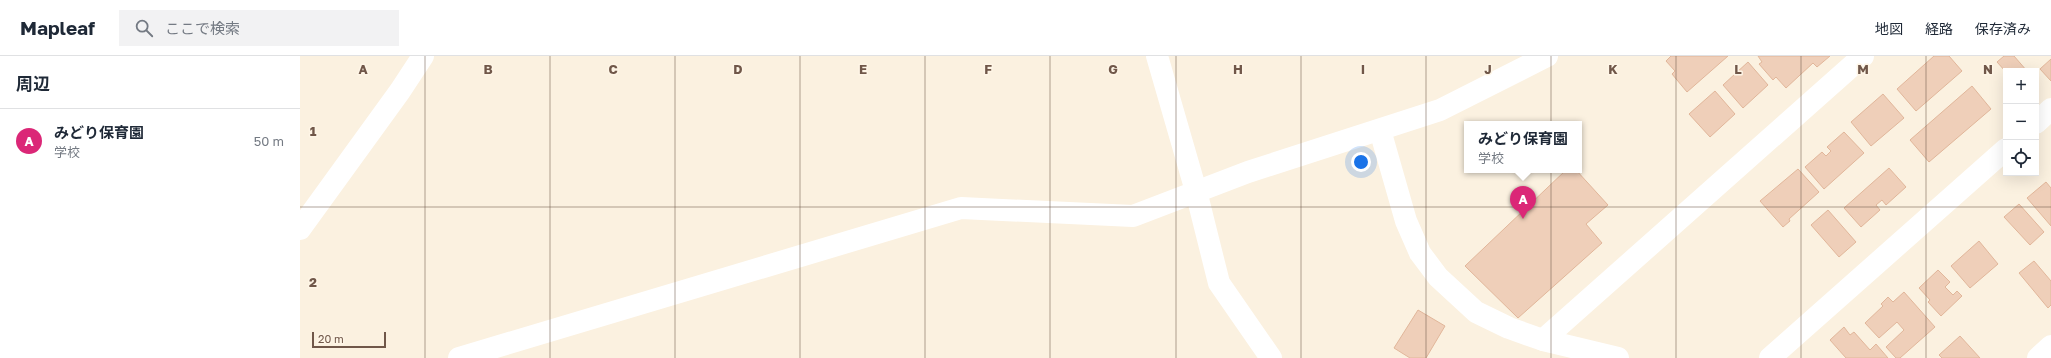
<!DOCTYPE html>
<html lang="ja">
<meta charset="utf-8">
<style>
body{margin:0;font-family:"Golos Text","Noto Sans JP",sans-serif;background:#f2f2f3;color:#1f2937}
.controls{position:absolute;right:12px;top:12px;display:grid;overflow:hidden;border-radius:0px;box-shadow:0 4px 16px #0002}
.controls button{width:36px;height:36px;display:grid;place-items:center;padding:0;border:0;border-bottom:1px solid #e0e1e3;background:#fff;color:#1f2937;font:20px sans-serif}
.scale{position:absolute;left:12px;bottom:10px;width:74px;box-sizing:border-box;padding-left:4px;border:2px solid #705749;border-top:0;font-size:11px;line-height:14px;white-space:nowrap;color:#705749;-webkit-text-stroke:3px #fef5e6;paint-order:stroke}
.you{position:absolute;left:1061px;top:106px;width:14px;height:14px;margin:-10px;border:3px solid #fff;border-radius:50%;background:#1a73e8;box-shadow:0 0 0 6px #1a73e833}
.badge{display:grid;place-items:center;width:26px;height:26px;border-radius:50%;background:#db2777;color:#fff;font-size:13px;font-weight:700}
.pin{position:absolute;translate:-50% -33px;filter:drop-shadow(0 1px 2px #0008)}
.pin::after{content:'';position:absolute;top:21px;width:14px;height:12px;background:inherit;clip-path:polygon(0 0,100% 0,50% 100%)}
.popup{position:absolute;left:1164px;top:65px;width:118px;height:52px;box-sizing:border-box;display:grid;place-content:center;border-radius:0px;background:#fff;filter:drop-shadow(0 1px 3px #0005);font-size:13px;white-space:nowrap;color:#747a83}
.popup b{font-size:15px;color:#1f2937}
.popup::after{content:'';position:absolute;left:50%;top:100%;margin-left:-8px;border:8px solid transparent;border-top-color:#fff}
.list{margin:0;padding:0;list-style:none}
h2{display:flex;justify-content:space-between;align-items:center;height:52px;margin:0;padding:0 16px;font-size:17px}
h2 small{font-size:13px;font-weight:400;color:#747a83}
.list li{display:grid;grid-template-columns:26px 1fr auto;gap:12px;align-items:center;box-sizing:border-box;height:64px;padding:0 16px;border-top:1px solid #e0e1e3}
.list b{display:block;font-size:15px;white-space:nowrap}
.list p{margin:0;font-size:13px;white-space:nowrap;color:#747a83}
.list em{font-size:13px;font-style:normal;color:#747a83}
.icon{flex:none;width:22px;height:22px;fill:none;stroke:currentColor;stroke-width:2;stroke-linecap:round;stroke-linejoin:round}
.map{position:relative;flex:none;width:1751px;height:302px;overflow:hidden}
header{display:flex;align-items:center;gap:24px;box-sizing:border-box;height:56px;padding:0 20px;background:#fff;border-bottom:1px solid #e0e1e3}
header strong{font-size:19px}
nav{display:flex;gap:22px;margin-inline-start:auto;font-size:14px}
.search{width:280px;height:36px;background:#f2f2f3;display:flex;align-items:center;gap:10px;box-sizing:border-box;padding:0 14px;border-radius:0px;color:#747a83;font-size:15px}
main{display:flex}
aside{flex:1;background:#fff}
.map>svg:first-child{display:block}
.building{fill:#efcfb9;stroke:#e1b69a}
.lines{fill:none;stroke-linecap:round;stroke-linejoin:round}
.minor{stroke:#fff;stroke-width:22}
.grid{fill:none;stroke:#705749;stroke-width:1;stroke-opacity:0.55}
.grid-label{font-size:13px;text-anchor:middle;font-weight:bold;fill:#705749;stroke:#fef5e6;stroke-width:3;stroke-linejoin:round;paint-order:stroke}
</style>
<header>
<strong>Mapleaf</strong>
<div class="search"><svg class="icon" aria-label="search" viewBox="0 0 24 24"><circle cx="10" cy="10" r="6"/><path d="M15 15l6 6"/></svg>ここで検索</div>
<nav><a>地図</a><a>経路</a><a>保存済み</a></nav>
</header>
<main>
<aside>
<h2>周辺<small></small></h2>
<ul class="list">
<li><span class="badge">A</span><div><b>みどり保育園</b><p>学校</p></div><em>50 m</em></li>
</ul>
</aside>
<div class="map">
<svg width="1751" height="302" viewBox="0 0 1751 302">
<rect width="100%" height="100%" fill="#fbf1e0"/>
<g class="building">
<polygon points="1371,0 1428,0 1387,36 1372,18 1375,15 1366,5"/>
<polygon points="1458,0 1530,0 1517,11 1513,7 1486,32 1476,21 1473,24 1459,8 1462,6"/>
<polygon points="1634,0 1649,0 1662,15 1616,55 1597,33"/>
<polygon points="1704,0 1714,0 1727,15 1706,16 1697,6"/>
<polygon points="1751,3 1751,25 1740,13"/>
<polygon points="1448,6 1468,29 1443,52 1423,29"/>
<polygon points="1672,30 1691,53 1629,106 1610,84"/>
<polygon points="1415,35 1435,58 1410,81 1389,58"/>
<polygon points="1583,38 1604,62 1571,90 1551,66"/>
<polygon points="1544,76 1564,97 1524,133 1505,111 1522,96 1526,100 1531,95 1527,91"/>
<polygon points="1589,112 1606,131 1586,149 1582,144 1576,149 1580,154 1561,171 1544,152"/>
<polygon points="1498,113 1519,136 1489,163 1490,165 1483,171 1460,145"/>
<polygon points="1266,114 1276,114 1308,149 1286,168 1302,187 1218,262 1165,210"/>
<polygon points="1746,126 1751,132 1751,170 1727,142"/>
<polygon points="1719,148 1744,176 1730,189 1704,161"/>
<polygon points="1528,154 1556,186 1539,201 1511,169"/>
<polygon points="1679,185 1698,208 1670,232 1651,210"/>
<polygon points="1734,205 1751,225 1751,249 1748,252 1719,217"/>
<polygon points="1638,214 1650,226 1645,231 1653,239 1657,235 1662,240 1641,260 1628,246 1630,244 1619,232"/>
<polygon points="1604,236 1635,271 1600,302 1596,302 1586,291 1604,274 1597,266 1579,282 1565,267 1583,250 1581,248 1588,241 1593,246"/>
<polygon points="1118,254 1145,270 1126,302 1110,302 1094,292"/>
<polygon points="1544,271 1550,279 1554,276 1570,294 1576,288 1588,302 1546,302 1530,284"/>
<polygon points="1660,280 1680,302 1642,302 1639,299"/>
</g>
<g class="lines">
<g class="minor">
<polyline points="857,0 896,135 919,227 971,302"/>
<polyline points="1736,67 1751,53"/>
<polyline points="1080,74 1106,165 1120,197 1138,221 1176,256 1209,272 1243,284 1318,302"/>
<polyline points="0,173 100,35 123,0"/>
<polyline points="1243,284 1563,0"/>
<polyline points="159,302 661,152 833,160 948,116 1140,54 1247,0"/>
<polyline points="1470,302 1706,93"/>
<polyline points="1738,302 1751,290"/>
</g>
</g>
<path class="grid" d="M125,0V302M250,0V302M375,0V302M500,0V302M625,0V302M750,0V302M876,0V302M1001,0V302M1126,0V302M1251,0V302M1376,0V302M1501,0V302M1626,0V302M0,151H1751"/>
<g class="grid-label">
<text x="63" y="18">A</text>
<text x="188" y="18">B</text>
<text x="313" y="18">C</text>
<text x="438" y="18">D</text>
<text x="563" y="18">E</text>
<text x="688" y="18">F</text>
<text x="813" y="18">G</text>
<text x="938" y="18">H</text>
<text x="1063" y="18">I</text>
<text x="1188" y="18">J</text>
<text x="1313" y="18">K</text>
<text x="1438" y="18">L</text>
<text x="1563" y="18">M</text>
<text x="1688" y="18">N</text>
<text x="13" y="80">1</text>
<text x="13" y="231">2</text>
</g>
</svg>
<div class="controls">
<button>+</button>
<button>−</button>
<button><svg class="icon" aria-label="locate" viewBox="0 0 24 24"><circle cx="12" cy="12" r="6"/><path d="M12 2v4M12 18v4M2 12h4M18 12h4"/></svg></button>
</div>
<div class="scale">20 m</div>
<div class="you"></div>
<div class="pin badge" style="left:1223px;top:163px">A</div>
<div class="popup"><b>みどり保育園</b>学校</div>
</div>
</main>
